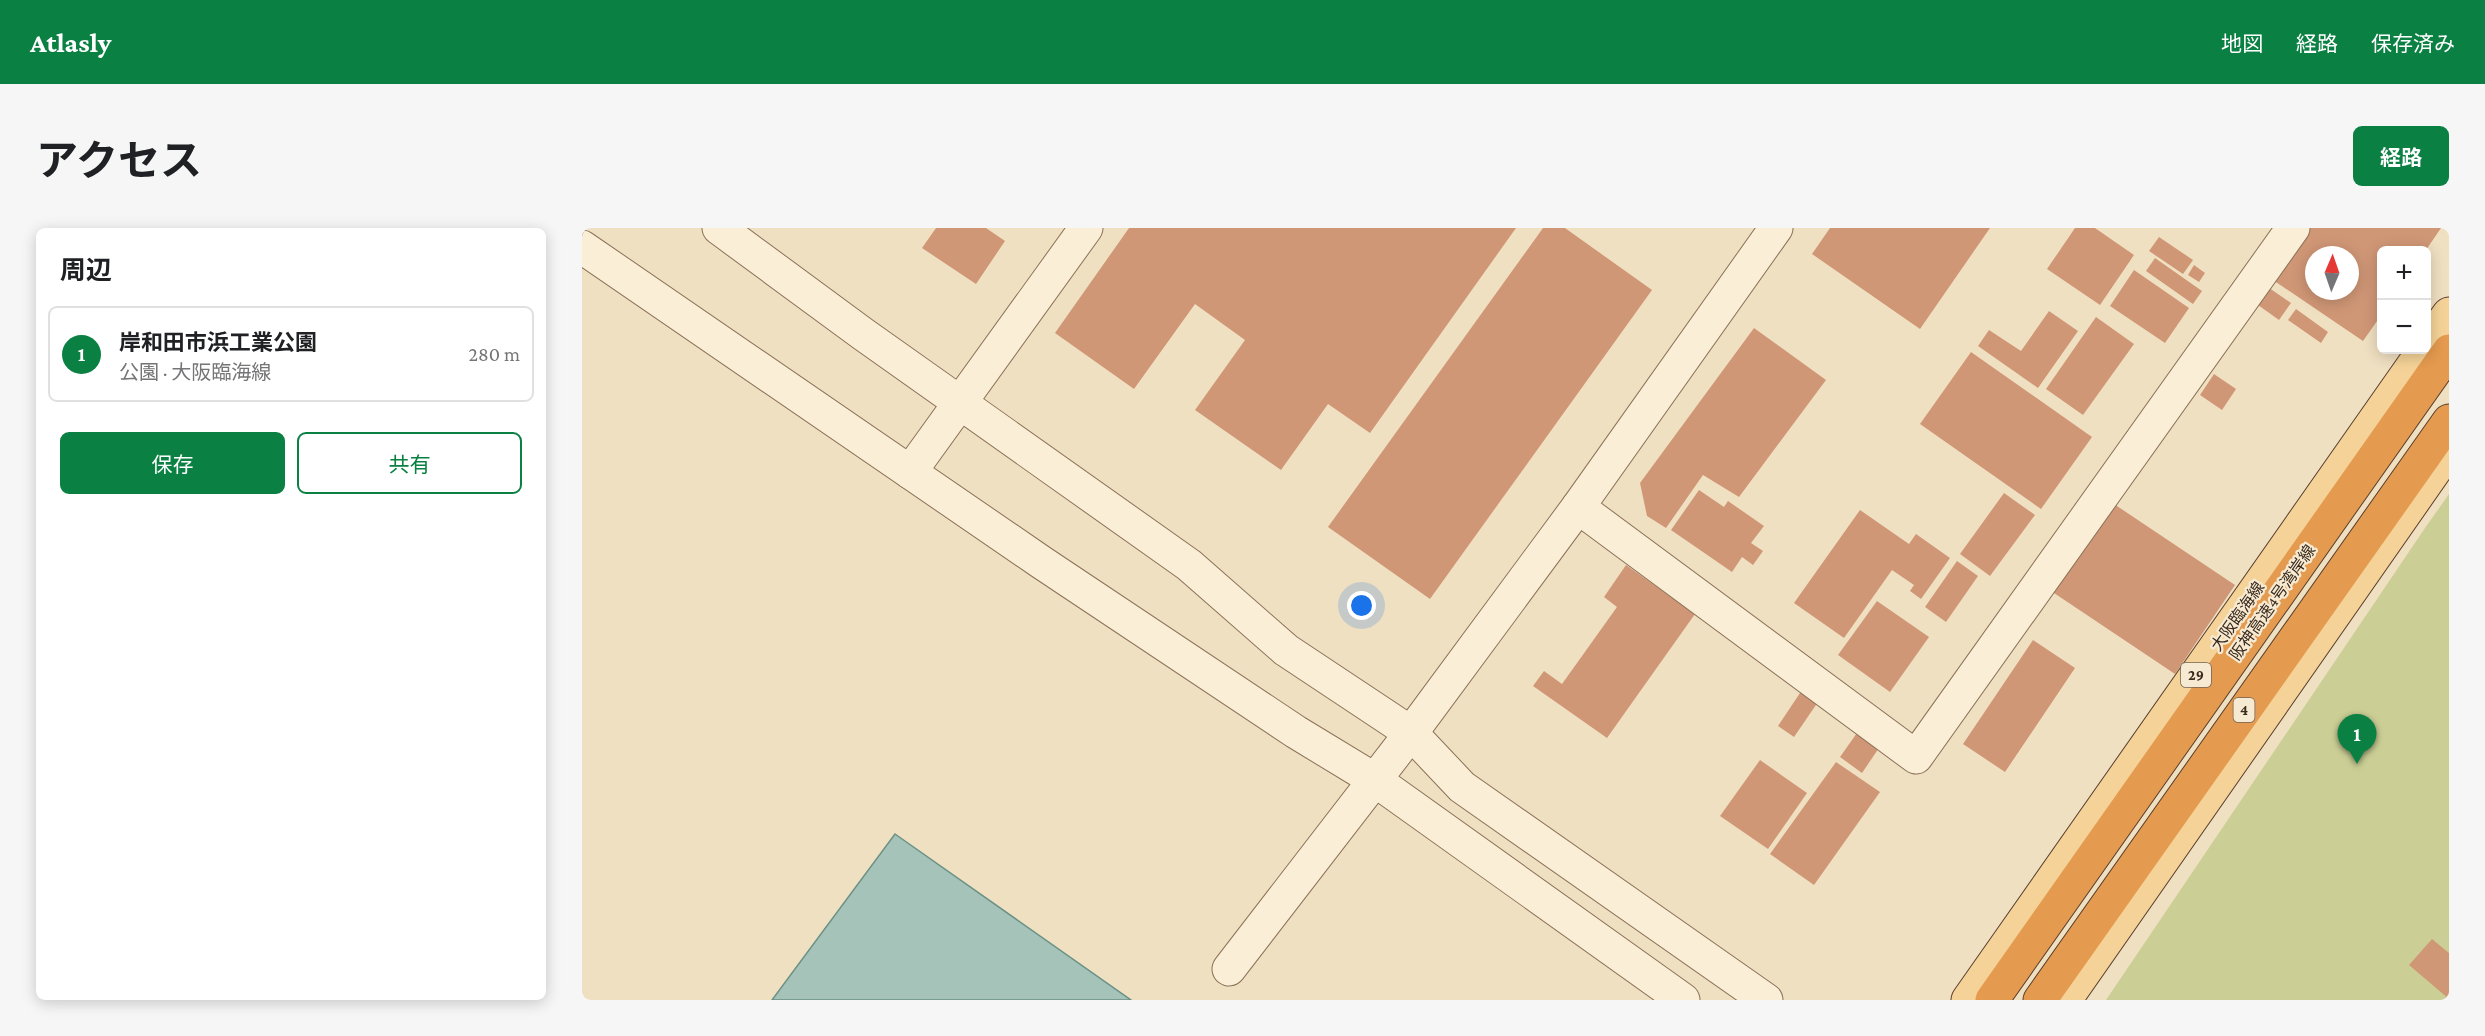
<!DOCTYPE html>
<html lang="ja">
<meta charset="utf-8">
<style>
body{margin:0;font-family:"Crimson Pro","Noto Sans JP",serif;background:#f6f6f6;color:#202124}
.controls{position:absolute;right:18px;top:18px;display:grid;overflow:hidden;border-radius:9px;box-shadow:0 3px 15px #0003}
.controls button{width:54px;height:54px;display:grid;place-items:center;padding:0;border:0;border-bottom:2px solid #e0e0e0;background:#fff;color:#202124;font:30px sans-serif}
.compass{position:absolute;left:1723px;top:18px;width:54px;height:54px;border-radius:50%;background:#fff;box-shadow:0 3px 15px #0003;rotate:2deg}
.you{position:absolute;left:780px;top:378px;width:21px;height:21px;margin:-15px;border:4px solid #fff;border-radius:50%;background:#1a73e8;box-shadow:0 0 0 9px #1a73e833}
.badge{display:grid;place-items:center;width:39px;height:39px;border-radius:50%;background:#0b8043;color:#fff;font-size:20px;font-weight:700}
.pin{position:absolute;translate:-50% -50px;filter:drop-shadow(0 2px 3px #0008)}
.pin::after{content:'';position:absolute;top:32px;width:21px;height:18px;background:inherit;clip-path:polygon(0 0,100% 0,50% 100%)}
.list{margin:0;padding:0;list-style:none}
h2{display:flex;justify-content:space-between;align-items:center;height:78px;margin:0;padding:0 24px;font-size:26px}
h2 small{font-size:20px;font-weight:400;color:#757577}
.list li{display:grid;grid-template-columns:39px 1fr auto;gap:18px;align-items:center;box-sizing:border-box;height:96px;margin:0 12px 12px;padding:0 12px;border:2px solid #e0e0e0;border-radius:9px}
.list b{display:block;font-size:22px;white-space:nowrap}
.list p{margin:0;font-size:20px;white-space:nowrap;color:#757577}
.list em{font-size:20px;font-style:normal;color:#757577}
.actions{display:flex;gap:12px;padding:18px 24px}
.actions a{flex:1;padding:14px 0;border:2px solid #0b8043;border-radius:9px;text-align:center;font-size:21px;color:#0b8043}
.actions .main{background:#0b8043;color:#fff}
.map{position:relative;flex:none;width:1867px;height:772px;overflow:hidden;border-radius:9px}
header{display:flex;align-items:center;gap:36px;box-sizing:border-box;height:84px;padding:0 30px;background:#0b8043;color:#fff}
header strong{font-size:28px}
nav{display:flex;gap:33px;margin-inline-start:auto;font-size:21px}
.intro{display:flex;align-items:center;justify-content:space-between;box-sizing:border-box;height:144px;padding:0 36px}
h1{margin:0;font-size:42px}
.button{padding:15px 27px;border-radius:9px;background:#0b8043;color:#fff;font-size:21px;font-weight:700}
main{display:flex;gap:36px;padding:0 36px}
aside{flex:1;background:#fff;border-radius:9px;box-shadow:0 3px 15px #0003}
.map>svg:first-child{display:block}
.green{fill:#cbcf95}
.water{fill:#a5c3b8;stroke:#6b9186;stroke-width:1.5}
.building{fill:#d09776;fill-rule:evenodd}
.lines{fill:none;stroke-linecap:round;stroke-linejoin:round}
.minor-casing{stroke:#8b7158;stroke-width:35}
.major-casing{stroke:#593f2d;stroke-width:35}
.highway-casing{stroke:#593f2d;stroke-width:35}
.minor{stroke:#faeed6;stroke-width:33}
.major{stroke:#f5d398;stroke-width:33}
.highway{stroke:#e49a4f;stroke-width:33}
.labels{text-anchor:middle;stroke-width:4.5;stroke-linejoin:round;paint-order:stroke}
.shield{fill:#f7ead2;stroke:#736453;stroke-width:1.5}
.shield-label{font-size:15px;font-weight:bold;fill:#3a2a1d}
.street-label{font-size:16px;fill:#3a2a1d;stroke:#f7ead2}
</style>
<header>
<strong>Atlasly</strong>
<nav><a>地図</a><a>経路</a><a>保存済み</a></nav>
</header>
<div class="intro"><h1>アクセス</h1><a class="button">経路</a></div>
<main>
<aside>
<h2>周辺<small></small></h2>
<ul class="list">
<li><span class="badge">1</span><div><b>岸和田市浜工業公園</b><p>公園 · 大阪臨海線</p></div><em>280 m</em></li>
</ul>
<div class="actions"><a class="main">保存</a><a>共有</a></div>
</aside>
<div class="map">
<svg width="1867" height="772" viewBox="0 0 1867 772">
<rect width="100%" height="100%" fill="#f0e0c2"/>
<polygon class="green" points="1867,266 1867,772 1524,772 1843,300"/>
<polygon class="water" points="313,606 549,772 190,772"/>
<g class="building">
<polygon points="354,0 404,0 423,13 394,56 340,20"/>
<polygon points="547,0 934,0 788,205 746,176 699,242 613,182 663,112 613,76 552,161 473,105"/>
<polygon points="961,0 983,0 1070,62 848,371 746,299"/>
<polygon points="1248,0 1408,0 1338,101 1230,26"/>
<polygon points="1493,0 1513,0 1552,27 1518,77 1465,41"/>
<path d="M1719,0H1859L1844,22H1800V86L1781,113L1685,48ZM1732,27H1768V63H1732Z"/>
<polygon points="1577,9 1611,32 1601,46 1567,23"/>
<polygon points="1573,30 1620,63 1611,76 1564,43"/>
<polygon points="1612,37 1623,45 1617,54 1606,47"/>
<polygon points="1552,42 1607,80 1583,115 1528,78"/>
<polygon points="1680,55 1709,75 1697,92 1669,72"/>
<polygon points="1714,81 1746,104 1739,115 1706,92"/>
<polygon points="1467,83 1496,103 1456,160 1396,118 1407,102 1439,123"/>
<polygon points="1514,89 1552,116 1501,187 1464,161"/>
<polygon points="1172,100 1244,152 1157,269 1121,247 1084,300 1065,288 1058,255"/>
<polygon points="1389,124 1510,209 1459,281 1338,196"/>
<polygon points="1632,146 1654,161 1640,182 1618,167"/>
<polygon points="1117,262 1142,279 1146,273 1182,298 1169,315 1181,323 1171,337 1160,329 1150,344 1089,302"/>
<polygon points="1422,265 1453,287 1408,348 1378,326"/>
<polygon points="1529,274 1653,357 1593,446 1469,363"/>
<polygon points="1278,282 1327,316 1334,306 1368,330 1339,371 1328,363 1332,357 1310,342 1262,410 1212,375"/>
<polygon points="1375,333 1396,348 1364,394 1343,379"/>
<polygon points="1044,337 1113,386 1025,510 951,458 962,443 980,456 1035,379 1022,369"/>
<polygon points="1295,373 1347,409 1308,464 1256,427"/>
<polygon points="1451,412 1493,440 1423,544 1381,516"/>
<polygon points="1220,462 1236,474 1212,509 1196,498"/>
<polygon points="1277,502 1299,517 1280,545 1258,529"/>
<polygon points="1178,532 1225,565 1186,621 1138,588"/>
<polygon points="1254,534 1298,564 1232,657 1188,626"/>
<polygon points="1850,711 1867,725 1867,771 1827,737"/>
</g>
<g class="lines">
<defs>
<g id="minor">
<polyline points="137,0 281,106 607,337 704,422 829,505 880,559 1184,772"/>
<polyline points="0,19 459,334 714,504 793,552 1101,772"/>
<polyline points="328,244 504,0"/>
<polyline points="996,279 1334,529 1711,0"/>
<polyline points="647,741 829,505 996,279 1194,0"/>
</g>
<g id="major">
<polyline points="1844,118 1867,86"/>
<polyline points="1386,772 1842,122"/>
<polyline points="1483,772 1867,222"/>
</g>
<g id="highway">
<polyline points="1410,772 1867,123"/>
<polyline points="1458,772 1867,193"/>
</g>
</defs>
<use href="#minor" class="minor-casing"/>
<use href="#major" class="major-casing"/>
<use href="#highway" class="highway-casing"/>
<use href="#minor" class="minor"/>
<use href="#major" class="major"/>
<use href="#highway" class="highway"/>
</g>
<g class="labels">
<g class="shield">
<rect x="1599" y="435" width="30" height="24" rx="4.5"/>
<rect x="1651.5" y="470" width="21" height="24" rx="4.5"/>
</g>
<g class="shield-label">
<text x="1614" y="452">29</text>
<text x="1662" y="487">4</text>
</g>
<g class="street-label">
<text transform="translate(1690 374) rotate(-55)" y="6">阪神高速4号湾岸線</text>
<text transform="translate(1655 388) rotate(-55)" y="6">大阪臨海線</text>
</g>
</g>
</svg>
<div class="controls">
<button>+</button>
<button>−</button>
</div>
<svg class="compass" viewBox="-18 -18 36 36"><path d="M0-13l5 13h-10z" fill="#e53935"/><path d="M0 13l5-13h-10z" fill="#757577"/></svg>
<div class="you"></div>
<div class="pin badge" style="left:1775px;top:536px">1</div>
</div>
</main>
